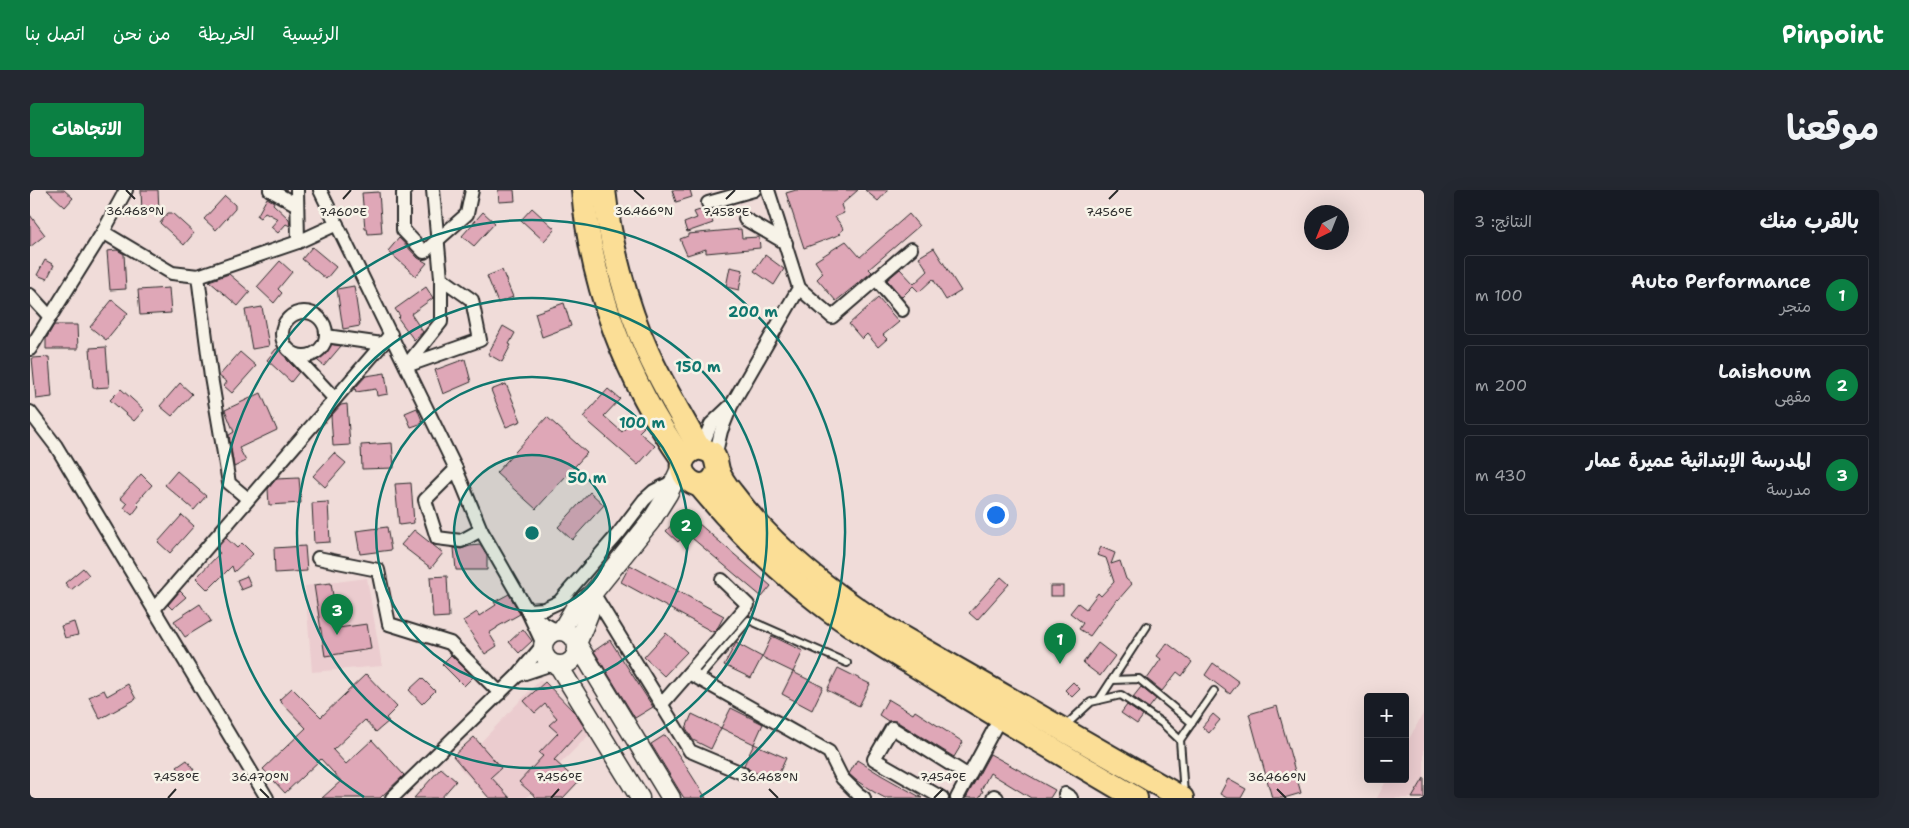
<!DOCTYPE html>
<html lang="ar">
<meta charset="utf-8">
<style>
body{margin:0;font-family:"Shantell Sans","Playpen Sans Arabic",sans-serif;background:#242831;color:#f1f3f6;direction:rtl}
.controls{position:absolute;right:15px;bottom:15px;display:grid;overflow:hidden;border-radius:5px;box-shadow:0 5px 20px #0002}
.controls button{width:45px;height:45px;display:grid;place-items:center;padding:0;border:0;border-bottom:1px solid #363941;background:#171b24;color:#f1f3f6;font:25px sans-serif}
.compass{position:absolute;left:1274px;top:15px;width:45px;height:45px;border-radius:50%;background:#171b24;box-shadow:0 5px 20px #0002;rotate:223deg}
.you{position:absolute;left:965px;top:324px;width:18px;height:18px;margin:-12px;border:4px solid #fff;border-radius:50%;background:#1a73e8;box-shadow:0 0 0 8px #1a73e833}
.badge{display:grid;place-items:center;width:32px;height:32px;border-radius:50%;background:#0b8043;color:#fff;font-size:16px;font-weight:700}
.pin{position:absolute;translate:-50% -41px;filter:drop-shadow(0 1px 2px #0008)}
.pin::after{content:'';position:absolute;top:26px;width:18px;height:15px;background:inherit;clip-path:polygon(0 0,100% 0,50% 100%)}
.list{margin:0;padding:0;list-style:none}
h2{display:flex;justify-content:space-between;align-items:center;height:65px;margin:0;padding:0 20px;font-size:21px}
h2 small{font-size:16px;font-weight:400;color:#9ea1a6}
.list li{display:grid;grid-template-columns:32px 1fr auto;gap:15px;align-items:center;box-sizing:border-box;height:80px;margin:0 10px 10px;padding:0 10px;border:1px solid #363941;border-radius:5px}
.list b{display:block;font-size:19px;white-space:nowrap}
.list p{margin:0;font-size:16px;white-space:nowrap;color:#9ea1a6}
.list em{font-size:16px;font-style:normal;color:#9ea1a6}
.map{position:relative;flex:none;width:1394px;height:608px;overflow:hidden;direction:ltr;border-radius:5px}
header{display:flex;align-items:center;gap:30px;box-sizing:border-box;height:70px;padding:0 25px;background:#0b8043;color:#fff}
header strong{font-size:24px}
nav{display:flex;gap:28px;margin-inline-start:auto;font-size:18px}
.intro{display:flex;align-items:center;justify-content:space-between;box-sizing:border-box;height:120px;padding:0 30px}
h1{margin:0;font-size:35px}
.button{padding:12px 22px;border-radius:5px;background:#0b8043;color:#fff;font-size:18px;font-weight:700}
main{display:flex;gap:30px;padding:0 30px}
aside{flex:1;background:#171b24;border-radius:5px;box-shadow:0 5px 20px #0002}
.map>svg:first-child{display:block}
.built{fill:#ebcccf}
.building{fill:#dfa7b7;stroke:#2b2b2b}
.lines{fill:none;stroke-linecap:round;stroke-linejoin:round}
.lane-casing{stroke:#2b2b2b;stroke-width:10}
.street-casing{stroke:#2b2b2b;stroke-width:16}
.secondary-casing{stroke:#2b2b2b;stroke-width:21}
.highway-casing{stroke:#2b2b2b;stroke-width:26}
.lane{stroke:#f7f3e8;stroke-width:6}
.street{stroke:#f7f3e8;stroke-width:12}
.secondary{stroke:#f7f3e8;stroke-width:18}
.highway{stroke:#fbde96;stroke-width:22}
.ticks{fill:none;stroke:#2b2b2b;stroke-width:2}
.ring{fill:none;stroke:#0f766e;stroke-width:2.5}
.ticks-label{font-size:12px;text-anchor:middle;fill:#2b2b2b;stroke:#f7f3e8;stroke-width:5;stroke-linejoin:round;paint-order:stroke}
.centre{fill:#0f766e;stroke:#f7f3e8;stroke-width:2.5}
.ring-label{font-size:15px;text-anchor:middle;font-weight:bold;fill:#0f766e;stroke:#f7f3e8;stroke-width:5;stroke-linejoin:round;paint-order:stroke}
</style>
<header>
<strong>Pinpoint</strong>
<nav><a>الرئيسية</a><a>الخريطة</a><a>من نحن</a><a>اتصل بنا</a></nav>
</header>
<div class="intro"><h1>موقعنا</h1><a class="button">الاتجاهات</a></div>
<main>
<aside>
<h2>بالقرب منك<small>النتائج: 3</small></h2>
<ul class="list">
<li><span class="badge">1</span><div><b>Auto Performance</b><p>متجر</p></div><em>100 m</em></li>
<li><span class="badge">2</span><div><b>Laishoum</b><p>مقهى</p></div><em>200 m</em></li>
<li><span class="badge">3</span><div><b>المدرسة الإبتدائية عميرة عمار</b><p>مدرسة</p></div><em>430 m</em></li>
</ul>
</aside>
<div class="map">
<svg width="1394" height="608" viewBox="0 0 1394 608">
<rect width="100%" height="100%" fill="#f0dcd9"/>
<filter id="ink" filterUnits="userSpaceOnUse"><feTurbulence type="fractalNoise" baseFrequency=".02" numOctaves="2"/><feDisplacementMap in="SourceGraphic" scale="10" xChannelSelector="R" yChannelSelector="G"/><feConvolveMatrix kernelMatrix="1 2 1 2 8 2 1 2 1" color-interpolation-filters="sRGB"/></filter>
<g filter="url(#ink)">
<g class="built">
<polygon points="337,388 352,476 282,482 275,396"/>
<polygon points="510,490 562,542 496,608 459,608 428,576"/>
<polygon points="1394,522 1394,608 1347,608 1357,589 1375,589 1375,556"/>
</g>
<g class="building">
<polygon points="17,0 34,0 43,8 35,17"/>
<polygon points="111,0 128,0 129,21 112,22"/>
<polygon points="468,0 484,0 485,11 469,12"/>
<polygon points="642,0 660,0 662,7 646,12"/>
<polygon points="766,0 828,0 811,15 814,23 805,27 814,39 809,43 811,44 774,58 756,3"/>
<polygon points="835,0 858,0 848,11"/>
<polygon points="349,2 352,43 338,44 337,39 335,39 332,3"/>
<polygon points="195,6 205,15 205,19 186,40 174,29"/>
<polygon points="237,8 244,12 243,14 259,29 260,36 256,34 248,43 241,37 248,29 235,22 230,28 227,26"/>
<polygon points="502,18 525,39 514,51 491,30"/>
<polygon points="673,19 679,21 683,33 657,42 654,33 667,28 664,22"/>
<polygon points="453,22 465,33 444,56 432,46"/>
<polygon points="138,23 142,23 164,43 154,55 130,33"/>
<polygon points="879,24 889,36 839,79 842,82 806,111 787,89 793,83 785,71 816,51 830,67"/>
<polygon points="0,25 15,45 0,57"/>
<polygon points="711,39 712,48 729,47 730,58 676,63 676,59 657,65 650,49 658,46 658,44"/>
<polygon points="369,48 388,68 397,73 386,86 358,61"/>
<polygon points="282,57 306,77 296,89 272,69"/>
<polygon points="904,58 931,101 916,110 903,89 889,102 883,96 872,107 857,90 870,79 884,94 898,81 889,67"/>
<polygon points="87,60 94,64 96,99 80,100 77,61"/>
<polygon points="735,65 754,79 744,95 724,81"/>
<polygon points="15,70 24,75 17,89 7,85"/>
<polygon points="250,71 262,82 248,99 252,103 244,113 227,97"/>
<polygon points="700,77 713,80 709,100 696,97"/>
<polygon points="472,80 483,107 468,113 457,86"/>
<polygon points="199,84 220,102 208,116 179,91"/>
<polygon points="324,96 330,136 313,139 307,99"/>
<polygon points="396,97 403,108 381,124 393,142 384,150 368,128 370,126 365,119"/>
<polygon points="139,98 141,123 110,125 108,100"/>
<polygon points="848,108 869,132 853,145 857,149 848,157 837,144 832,149 819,134"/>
<polygon points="82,110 98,123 76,150 60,137"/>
<polygon points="534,113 541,136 512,147 505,123"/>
<polygon points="232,117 239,156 222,159 215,120"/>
<polygon points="24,135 47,135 48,159 16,159 16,149"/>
<polygon points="473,136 485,143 479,154 481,155 472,172 458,164"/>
<polygon points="293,153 311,156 294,176 282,166"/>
<polygon points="76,157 79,197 63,198 60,158"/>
<polygon points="246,159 249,159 255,165 257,170 269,182 261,192 237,170"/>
<polygon points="210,162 226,176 202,203 194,196 197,192 189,186"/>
<polygon points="19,167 22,207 6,209 2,168"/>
<polygon points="435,169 441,192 413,204 405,180"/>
<polygon points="355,183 358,204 347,206 346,199 326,202 325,198 336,186"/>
<polygon points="150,193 162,204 142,226 130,216"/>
<polygon points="476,194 491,231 476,237 461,200"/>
<polygon points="91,199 114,220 104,231 80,210"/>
<polygon points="578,199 590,209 574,226 592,242 604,228 614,237 609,242 625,256 608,275 553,227"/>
<polygon points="231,203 247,240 209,258 216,271 204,277 199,245 204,242 195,220"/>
<polygon points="317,214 320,255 303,256 301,226 311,215"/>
<polygon points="387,218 393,233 381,237 375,223"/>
<polygon points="517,227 557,263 506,319 466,283"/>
<polygon points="362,253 364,278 332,279 331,255"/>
<polygon points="304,263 316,273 295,297 283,286"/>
<polygon points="147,281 176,306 164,320 135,295"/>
<polygon points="111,284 122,295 106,313 109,316 102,325 94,318 97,314 90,308"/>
<polygon points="269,288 271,313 239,315 238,299 246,289"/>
<polygon points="381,293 384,333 369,335 365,294"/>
<polygon points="560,302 574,315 542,350 528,337"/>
<polygon points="298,312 300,352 284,353 282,313"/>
<polygon points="654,321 741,396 732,407 656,343 648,352 636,341"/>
<polygon points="152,325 164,336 140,363 128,352"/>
<polygon points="357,337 361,360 330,364 326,341"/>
<polygon points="384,340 413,363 401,378 371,355"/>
<polygon points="196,348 207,358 212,353 223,364 204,382 202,376 178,400 166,388 190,363 186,359"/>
<polygon points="450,355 457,366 457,380 426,380 424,358 431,359 440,356"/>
<polygon points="275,356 277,381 245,383 244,358"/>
<polygon points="1071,357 1085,363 1081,374 1090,371 1096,389 1102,394 1088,410 1087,409 1060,446 1049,439 1053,433 1040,423 1048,413 1056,419 1068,403 1071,406 1084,392 1076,368 1067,365"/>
<polygon points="600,375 694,426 688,437 683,442 591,392"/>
<polygon points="53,378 59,385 41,400 35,393"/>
<polygon points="217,386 221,396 211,400 207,390"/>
<polygon points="417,386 419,427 403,428 400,387"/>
<polygon points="971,387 979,394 947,430 939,423"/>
<polygon points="301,393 308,438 337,434 341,459 295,466 284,395"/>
<rect x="1020" y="396" width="13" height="10"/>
<polygon points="150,401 156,407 142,419 138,415"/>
<polygon points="479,404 490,424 467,437 467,438 459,443 467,456 455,464 433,431 447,422 449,426 466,415 464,412"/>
<polygon points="170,414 181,431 155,447 144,431"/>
<polygon points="44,432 48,445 35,448 31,436"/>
<polygon points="493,439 502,451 489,463 479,452"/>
<polygon points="636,443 657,462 634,486 614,467"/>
<polygon points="742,446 773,461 763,482 732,467"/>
<polygon points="580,450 623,517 605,528 564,461"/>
<polygon points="706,453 732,467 721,488 694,475"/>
<polygon points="1068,453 1085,466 1070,486 1053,473"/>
<polygon points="1137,453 1162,472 1152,486 1147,482 1132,501 1117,489 1131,469 1127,466"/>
<polygon points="421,465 443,487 434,496 412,474"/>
<polygon points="1183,473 1209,492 1200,504 1175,485"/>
<polygon points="808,478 840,494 829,516 797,500"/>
<polygon points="763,482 793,497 782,520 752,504"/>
<polygon points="336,484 367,517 356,528 359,531 346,542 335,530 303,560 316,574 342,550 374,585 350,608 292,608 311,591 291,569 255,603 233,579 276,538 249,510 262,498 291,527"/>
<polygon points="392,488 405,501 392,514 379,500"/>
<polygon points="515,492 545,523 554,537 524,570 548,592 533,608 507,608 489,592 513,566 509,563 528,543 519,535 527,528 515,514 505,523 494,511"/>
<polygon points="1043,492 1050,499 1042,507 1035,500"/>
<polygon points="98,494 106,509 70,529 59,507 74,500 77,506"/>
<polygon points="1111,497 1126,509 1119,518 1103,507"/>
<polygon points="858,509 883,524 885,521 933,552 924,567 866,531 858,531 849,525"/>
<polygon points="1097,515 1113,526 1107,534 1091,523"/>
<polygon points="1247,516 1271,603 1254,608 1242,608 1219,524"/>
<polygon points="701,518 733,534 724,554 691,538"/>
<polygon points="662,524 691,538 681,559 663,550 656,538"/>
<polygon points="1183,524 1190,530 1179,543 1172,537"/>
<polygon points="635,545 650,567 676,608 654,608 649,600 621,554"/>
<polygon points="444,547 471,578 461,587 480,608 459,608 423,566"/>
<polygon points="724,554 756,568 745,592 720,580 714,575"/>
<polygon points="960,564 1025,600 1020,608 1001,608 960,583 951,600 953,601 949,608 936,608"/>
<polygon points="157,570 164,580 155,587 147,577"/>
<polygon points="827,570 851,585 892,608 855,608 844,602 827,591 819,584"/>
<polygon points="411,578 426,591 411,608 384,608"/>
<polygon points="1394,588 1394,608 1382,608"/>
<polygon points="1198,589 1216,599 1211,608 1197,608 1190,604"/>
</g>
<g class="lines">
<defs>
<g id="lane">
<polyline points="669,488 719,430 817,473"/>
<polyline points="1082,490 1109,489 1162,533"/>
<polyline points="1069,510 1117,436"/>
<polyline points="1035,536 1061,512 1091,505 1132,533 1150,550 1154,604"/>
<polyline points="1150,550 1184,501"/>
</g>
<g id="street">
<polyline points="240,0 267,15"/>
<polyline points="267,0 268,52"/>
<polyline points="290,0 426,279 451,340 497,420 513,454"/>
<polyline points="376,0 373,3 373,40 394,62 437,24 442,0"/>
<polyline points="403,0 411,88 411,132 376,176 450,150 442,110 411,88"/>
<polyline points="678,13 724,0"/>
<polyline points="715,29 756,53"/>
<polyline points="73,42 142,83 168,86 268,52 307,34"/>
<polyline points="168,86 181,187 199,293 218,309"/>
<polyline points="846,89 872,120"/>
<polyline points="769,98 802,127 881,59"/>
<polyline points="0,105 20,127"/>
<circle cx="274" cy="144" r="22"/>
<polyline points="296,146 352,154"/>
<polyline points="0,159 73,42 96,0"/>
<polyline points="263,164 304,208"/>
<polyline points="0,222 26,256 237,608"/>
<polyline points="671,259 681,234 699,217"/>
<polyline points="685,267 691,241 701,216 769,98 738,0"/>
<polyline points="426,279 395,310 407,348 431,351 451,340"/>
<polyline points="288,368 348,380 359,434 420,453 470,503"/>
<polyline points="563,403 660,561 712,583"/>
<polyline points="124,419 361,144"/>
<polyline points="497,420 514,419 529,412 588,344 614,310 624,301 646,290"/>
<polyline points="499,422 511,432 527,441"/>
<polyline points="659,483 799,562 812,588 828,604 834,608"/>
<polyline points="489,485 522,474"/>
<polyline points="631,515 718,415 692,390"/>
<polyline points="1035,604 1041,608"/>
<polyline points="362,608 487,486 513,455"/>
<polyline points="912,608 844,569 862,538 939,586"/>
<polyline points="927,608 970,528"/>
<polyline points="963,608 964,606 967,608"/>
</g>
<g id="secondary">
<circle cx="530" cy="458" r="17"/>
<polyline points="531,441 544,419 563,403 621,331 638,304 652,275"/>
<polyline points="547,454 559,424 563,403"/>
<polyline points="548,455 641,608"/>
<polyline points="528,475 610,608"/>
</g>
<g id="highway">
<path d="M553,0C561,97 597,191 653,270"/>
<path d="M574,0C580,53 596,114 618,163C633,196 652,227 669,258"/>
<path d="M688,280C676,315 634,280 660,262C667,257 674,258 682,263C687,269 686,273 688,280C690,287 697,297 702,303C742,357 798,401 854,437L1152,608"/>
<path d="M669,295C705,338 746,379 790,413C830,444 875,469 918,496C980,534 1043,571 1106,608"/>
</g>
</defs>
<use href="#lane" class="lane-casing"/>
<use href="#street" class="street-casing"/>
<use href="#secondary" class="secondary-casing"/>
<use href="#highway" class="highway-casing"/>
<use href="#lane" class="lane"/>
<use href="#street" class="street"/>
<use href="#secondary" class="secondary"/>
<use href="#highway" class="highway"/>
</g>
</g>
<path class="ticks" d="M96,0L105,9M604,0L614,9M313,9L321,0M696,9L705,0M1079,9L1088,0M230,599L239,608M739,599L748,608M1247,599L1256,608M138,608L146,599M521,608L529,599M904,608L913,599"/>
<circle cx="502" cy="343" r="78" fill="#0f766e" fill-opacity=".12"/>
<g class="ring">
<circle cx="502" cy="343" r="78"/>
<circle cx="502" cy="343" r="156"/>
<circle cx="502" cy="343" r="235"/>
<path d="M334 607A313 313 0 1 1 670 607"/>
</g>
<g class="ticks-label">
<text x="105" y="25">36.468°N</text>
<text x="614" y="25">36.466°N</text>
<text x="313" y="26">7.460°E</text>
<text x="696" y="26">7.458°E</text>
<text x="1079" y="26">7.456°E</text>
<text x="146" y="591">7.458°E</text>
<text x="529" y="591">7.456°E</text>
<text x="913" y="591">7.454°E</text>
<text x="230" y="591">36.470°N</text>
<text x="739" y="591">36.468°N</text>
<text x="1247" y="591">36.466°N</text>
</g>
<circle cx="502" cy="343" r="8" class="centre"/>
<g class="ring-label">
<text x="723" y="127">200 m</text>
<text x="668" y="182">150 m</text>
<text x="612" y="238">100 m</text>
<text x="557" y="293">50 m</text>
</g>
</svg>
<div class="controls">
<button>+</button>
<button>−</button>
</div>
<svg class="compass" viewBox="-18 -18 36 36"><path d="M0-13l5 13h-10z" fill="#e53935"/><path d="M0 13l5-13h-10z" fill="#9ea1a6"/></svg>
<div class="you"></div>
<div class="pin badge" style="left:1030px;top:474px">1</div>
<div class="pin badge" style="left:656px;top:360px">2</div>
<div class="pin badge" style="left:307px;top:445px">3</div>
</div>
</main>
